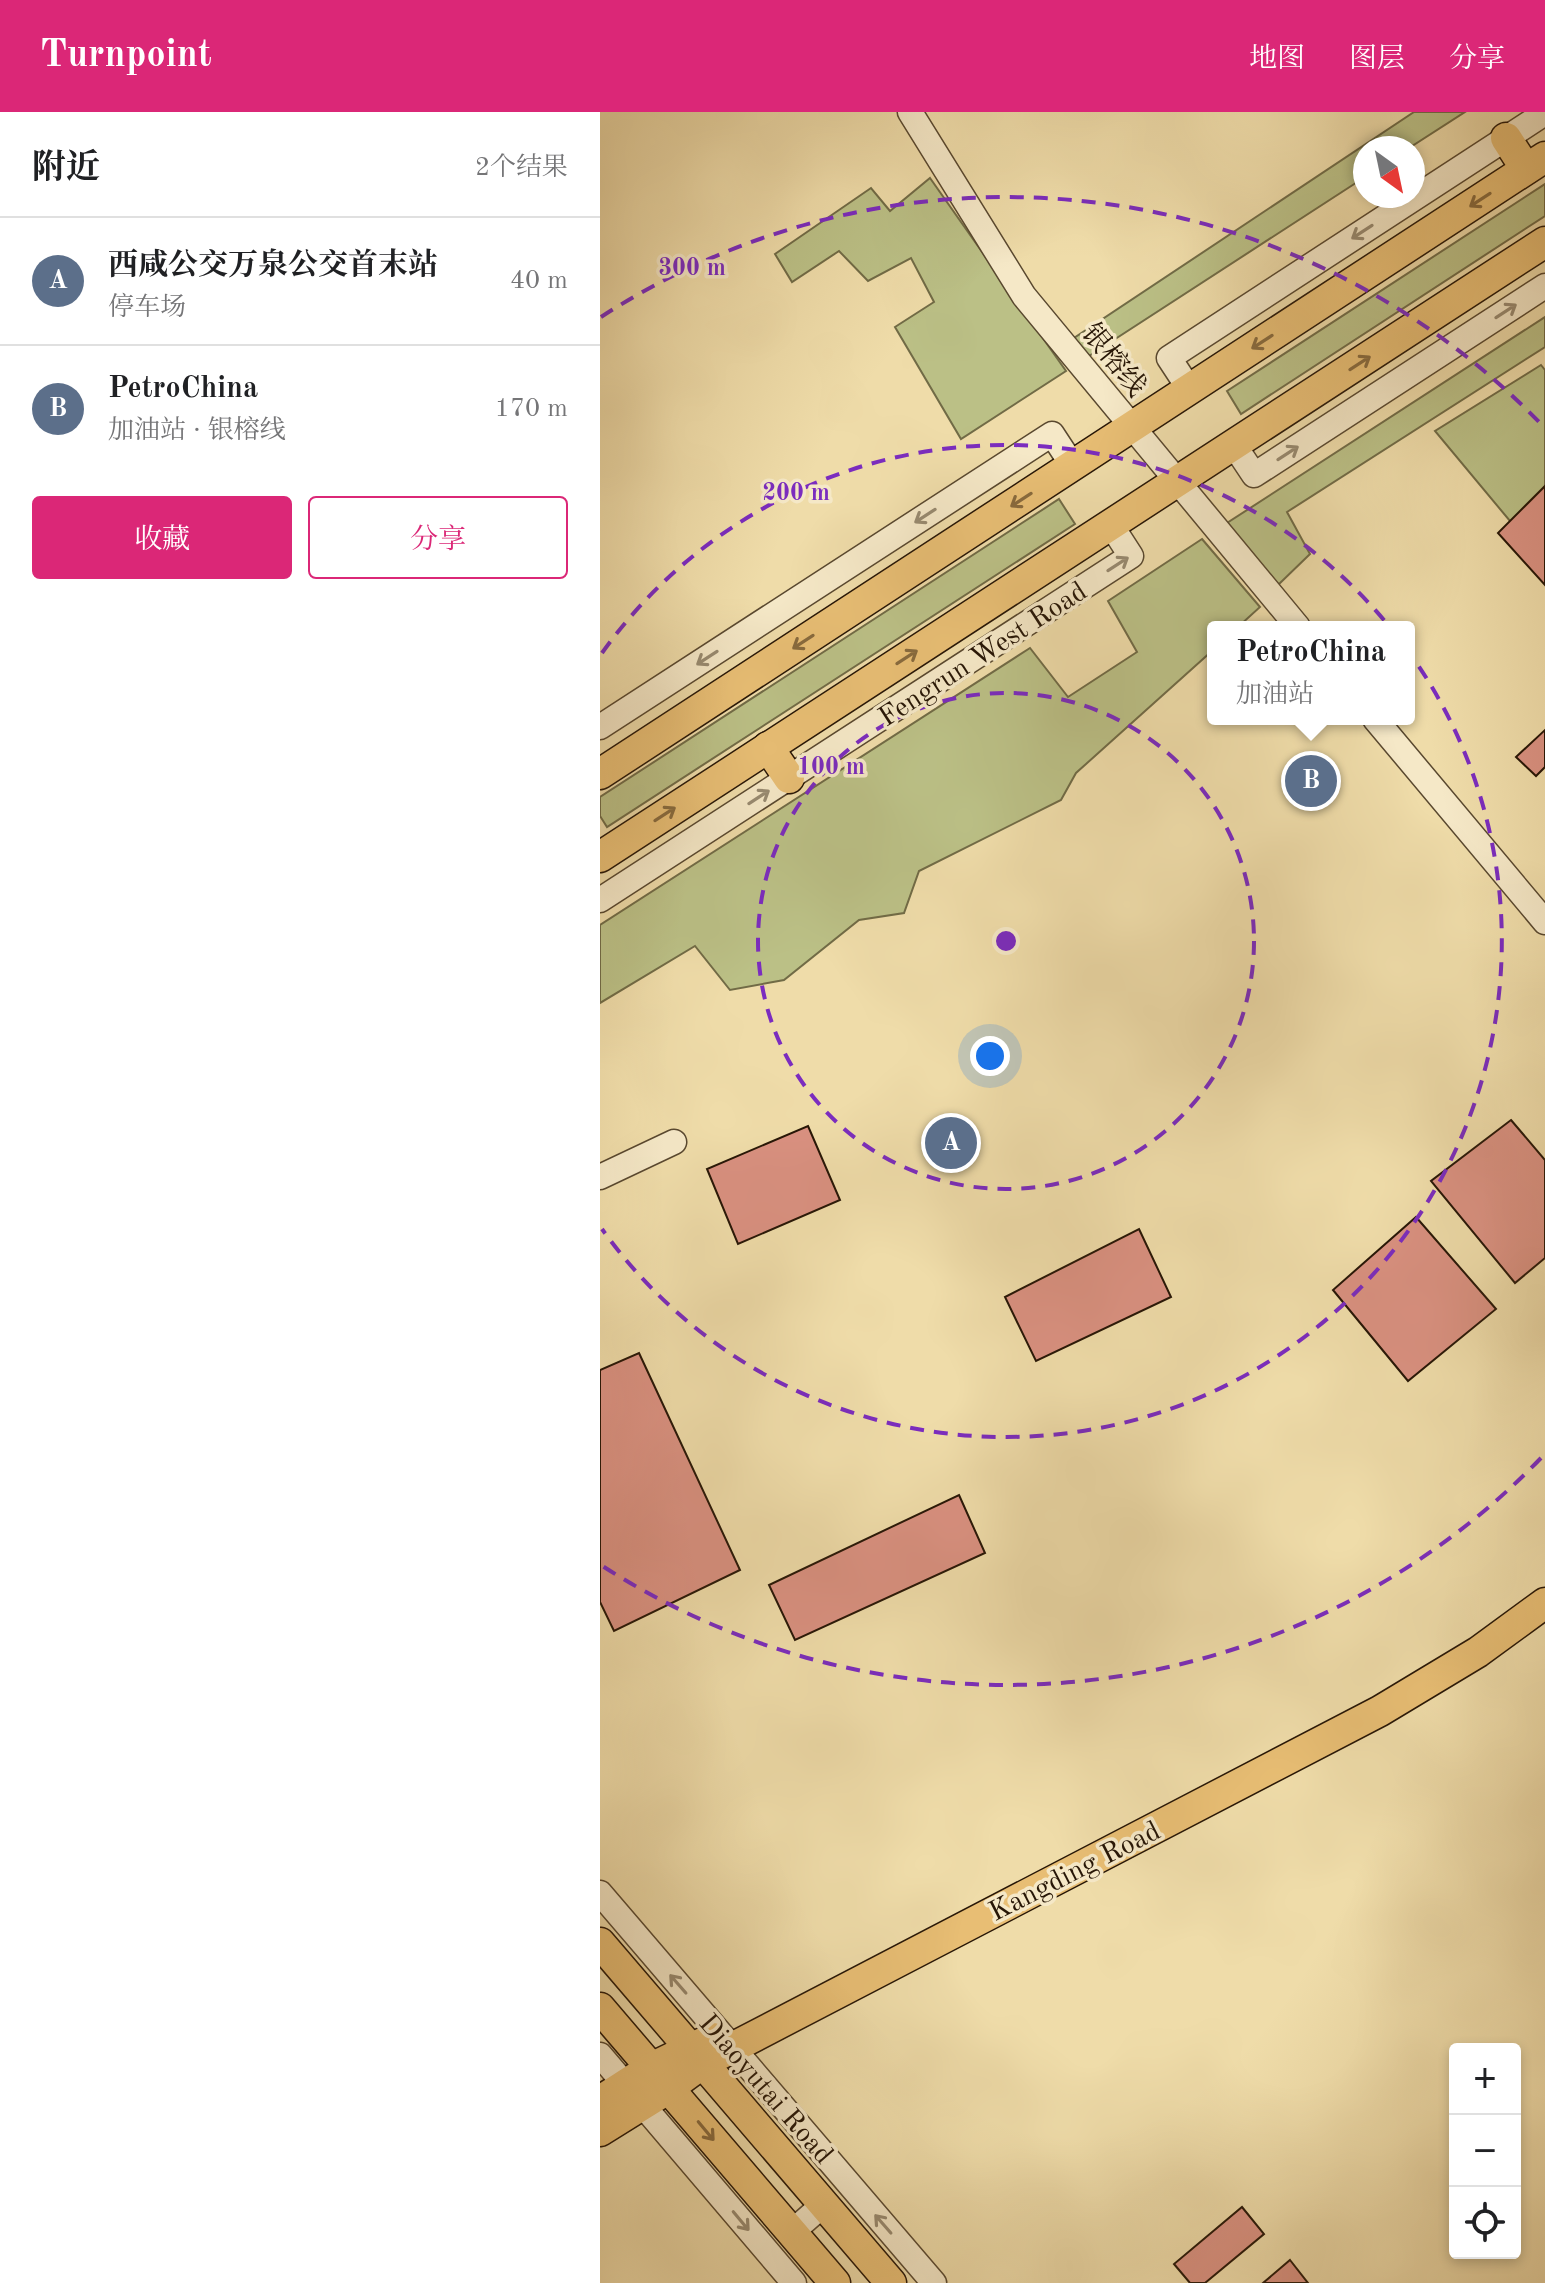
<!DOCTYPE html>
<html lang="zh">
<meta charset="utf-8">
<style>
body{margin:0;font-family:"Old Standard TT","Noto Serif SC",serif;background:#f6f6f6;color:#202124}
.controls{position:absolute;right:24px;bottom:24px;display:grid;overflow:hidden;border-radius:8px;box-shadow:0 4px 12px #0003}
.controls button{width:72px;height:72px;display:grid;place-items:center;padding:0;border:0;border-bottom:2px solid #e0e0e0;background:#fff;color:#202124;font:40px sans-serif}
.compass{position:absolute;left:753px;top:24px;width:72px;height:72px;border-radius:50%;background:#fff;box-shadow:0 4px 12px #0003;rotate:147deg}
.you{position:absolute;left:390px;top:944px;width:28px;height:28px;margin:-20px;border:6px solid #fff;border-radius:50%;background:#1a73e8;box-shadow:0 0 0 12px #1a73e833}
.badge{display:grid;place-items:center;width:52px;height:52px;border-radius:50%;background:#db2777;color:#fff;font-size:26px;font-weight:700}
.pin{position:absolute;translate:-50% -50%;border:4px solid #fff;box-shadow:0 2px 8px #0006}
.popup{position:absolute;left:607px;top:509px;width:208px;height:104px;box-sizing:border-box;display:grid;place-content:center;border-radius:8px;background:#fff;filter:drop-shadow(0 2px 6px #0005);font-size:26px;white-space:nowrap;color:#757577}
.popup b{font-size:30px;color:#202124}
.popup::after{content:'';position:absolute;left:50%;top:100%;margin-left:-16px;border:16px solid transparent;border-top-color:#fff}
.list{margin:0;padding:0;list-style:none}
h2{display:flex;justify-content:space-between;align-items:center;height:104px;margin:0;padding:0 32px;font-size:34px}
h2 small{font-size:26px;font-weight:400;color:#757577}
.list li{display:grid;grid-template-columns:52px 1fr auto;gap:24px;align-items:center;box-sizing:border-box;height:128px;padding:0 32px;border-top:2px solid #e0e0e0}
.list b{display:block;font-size:30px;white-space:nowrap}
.list p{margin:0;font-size:26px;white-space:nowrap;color:#757577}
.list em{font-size:26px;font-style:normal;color:#757577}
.actions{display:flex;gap:16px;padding:24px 32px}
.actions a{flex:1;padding:18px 0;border:2px solid #db2777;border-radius:8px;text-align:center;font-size:28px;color:#db2777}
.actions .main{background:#db2777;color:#fff}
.icon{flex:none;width:44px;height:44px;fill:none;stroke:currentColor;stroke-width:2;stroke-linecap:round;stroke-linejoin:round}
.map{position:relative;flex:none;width:945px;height:2171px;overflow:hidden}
header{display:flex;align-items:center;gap:48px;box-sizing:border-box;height:112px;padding:0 40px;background:#db2777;color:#fff}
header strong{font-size:38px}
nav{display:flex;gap:44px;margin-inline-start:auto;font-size:28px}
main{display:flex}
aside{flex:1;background:#fff}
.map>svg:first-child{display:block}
.green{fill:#bbc086;stroke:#716b46;stroke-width:2}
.building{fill:#da9181;stroke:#271606;stroke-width:2}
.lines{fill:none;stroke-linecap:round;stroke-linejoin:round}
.minor-casing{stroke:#59482f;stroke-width:27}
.major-casing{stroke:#271606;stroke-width:33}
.minor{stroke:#f5e8c7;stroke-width:24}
.major{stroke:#e8be74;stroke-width:30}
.oneway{stroke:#886a3d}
.oneway2{stroke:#988a70}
.ring{fill:none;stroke:#7b2cbf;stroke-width:4;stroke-dasharray:14 10}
.labels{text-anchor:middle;stroke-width:7;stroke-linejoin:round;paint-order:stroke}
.street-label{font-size:28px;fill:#271606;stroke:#f5e8c7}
.centre{fill:#7b2cbf;stroke:#f5e8c7;stroke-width:4}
.ring-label{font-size:24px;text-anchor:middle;font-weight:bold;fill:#7b2cbf;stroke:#f5e8c7;stroke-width:7;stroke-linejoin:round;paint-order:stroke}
</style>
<header>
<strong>Turnpoint</strong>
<nav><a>地图</a><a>图层</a><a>分享</a></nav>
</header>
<main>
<aside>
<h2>附近<small>2个结果</small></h2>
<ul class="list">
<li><span class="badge" style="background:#5c6f8a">A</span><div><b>西咸公交万泉公交首末站</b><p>停车场</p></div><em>40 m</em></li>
<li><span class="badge" style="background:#5c6f8a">B</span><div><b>PetroChina</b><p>加油站 · 银榕线</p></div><em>170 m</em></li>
</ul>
<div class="actions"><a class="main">收藏</a><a>分享</a></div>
</aside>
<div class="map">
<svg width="945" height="2171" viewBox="0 0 945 2171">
<rect width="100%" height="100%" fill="#efdca9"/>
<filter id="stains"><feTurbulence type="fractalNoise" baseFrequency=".0025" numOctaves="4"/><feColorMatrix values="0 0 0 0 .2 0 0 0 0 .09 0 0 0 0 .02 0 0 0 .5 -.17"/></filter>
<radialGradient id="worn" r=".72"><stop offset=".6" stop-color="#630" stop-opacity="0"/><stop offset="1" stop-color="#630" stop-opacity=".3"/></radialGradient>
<g class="green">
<polygon points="814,0 865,0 809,36 765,36 765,65 489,244 474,226"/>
<polygon points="330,66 466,259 361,327 295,215 334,190 311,146 268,169 239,139 192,170 175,142 271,76 290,99"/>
<polygon points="945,72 945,104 641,302 627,279"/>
<polygon points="945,205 945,235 687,400 710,442 678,473 627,411"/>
<polygon points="941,253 945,258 945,387 915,415 835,319"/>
<polygon points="459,387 475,412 7,715 0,704 0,685"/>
<polygon points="602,427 660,495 638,515 613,515 613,538 476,661 461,688 319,759 304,801 259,808 184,868 130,878 95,834 0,891 0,813 430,536 468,585 537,540 508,489"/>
</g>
<g class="building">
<polygon points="945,374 945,473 898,421"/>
<polygon points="945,618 945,655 936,664 916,645"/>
<polygon points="911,1008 945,1048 945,1146 915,1171 831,1069"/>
<polygon points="208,1014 240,1088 138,1132 107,1057"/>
<polygon points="816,1105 896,1197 808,1269 733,1178"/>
<polygon points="539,1117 571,1185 436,1249 405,1185"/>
<polygon points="39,1241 140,1458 14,1519 0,1490 0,1258"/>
<polygon points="359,1383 385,1441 195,1528 169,1473"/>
<polygon points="642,2095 664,2122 605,2171 590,2171 574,2152"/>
<polygon points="690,2148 708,2171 663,2171"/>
</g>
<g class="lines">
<defs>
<g id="minor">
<polyline points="310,0 424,184 698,515"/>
<polyline points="590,278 569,246 945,1"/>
<polyline points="634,333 654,363 945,174"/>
<polyline points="775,607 945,810"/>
<polyline points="0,615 452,322 473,354"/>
<polyline points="0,788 531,444 511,413"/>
<polyline points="0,1065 74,1030"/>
<polyline points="0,1781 334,2171"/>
<polyline points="0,1943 194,2171"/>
<polyline points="192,2120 224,2092"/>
</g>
<g id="major">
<polyline points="906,26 926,57"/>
<polyline points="168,635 189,666"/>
<polyline points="0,662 945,45"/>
<polyline points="0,745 945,130"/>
<polyline points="0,1831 291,2171"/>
<polyline points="0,1896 235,2171"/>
<polyline points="0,1989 51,1956 113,1926"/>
<polyline points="0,2019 69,1976 103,1951 780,1599 878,1540 945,1491"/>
</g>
</defs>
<use href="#minor" class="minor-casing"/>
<use href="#major" class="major-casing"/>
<use href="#minor" class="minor"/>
<use href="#major" class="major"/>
</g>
<defs><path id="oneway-shaft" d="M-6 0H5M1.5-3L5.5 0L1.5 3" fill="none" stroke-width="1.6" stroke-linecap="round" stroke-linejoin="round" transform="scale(2)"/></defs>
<g class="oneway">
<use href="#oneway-shaft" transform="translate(880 88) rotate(147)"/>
<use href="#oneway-shaft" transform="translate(662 230) rotate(147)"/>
<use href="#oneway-shaft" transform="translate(760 251) rotate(-33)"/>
<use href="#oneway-shaft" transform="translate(421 388) rotate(147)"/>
<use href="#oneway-shaft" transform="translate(203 530) rotate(147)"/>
<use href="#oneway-shaft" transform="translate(307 545) rotate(-33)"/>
<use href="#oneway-shaft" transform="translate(65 702) rotate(-33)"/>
<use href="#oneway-shaft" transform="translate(106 2019) rotate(50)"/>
</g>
<g class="oneway2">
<use href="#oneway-shaft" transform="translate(762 120) rotate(147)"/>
<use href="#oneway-shaft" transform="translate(906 199) rotate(-33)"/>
<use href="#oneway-shaft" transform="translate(688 341) rotate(-33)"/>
<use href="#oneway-shaft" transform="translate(325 404) rotate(147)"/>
<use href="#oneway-shaft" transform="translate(518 452) rotate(-33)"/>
<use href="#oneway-shaft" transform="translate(107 546) rotate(147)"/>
<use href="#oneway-shaft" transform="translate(159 685) rotate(-33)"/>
<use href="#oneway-shaft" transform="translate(78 1872) rotate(-131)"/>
<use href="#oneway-shaft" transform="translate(141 2109) rotate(50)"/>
<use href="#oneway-shaft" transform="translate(283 2112) rotate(-131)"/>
</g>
<g class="ring">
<circle cx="406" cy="829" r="248"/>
<path d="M2 541A496 496 0 1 1 2 1117"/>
<path d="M941 1346A744 744 0 0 1 1 1453M1 205A744 744 0 0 1 941 312"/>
</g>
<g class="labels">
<g class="street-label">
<text transform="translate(515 247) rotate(51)" y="10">银榕线</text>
<text transform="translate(382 541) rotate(-33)" y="10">Fengrun West Road</text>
<text transform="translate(474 1758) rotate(-27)" y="10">Kangding Road</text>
<text transform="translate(167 1976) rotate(49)" y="10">Diaoyutai Road</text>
</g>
</g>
<circle cx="406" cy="829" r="12" class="centre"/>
<g class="ring-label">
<text x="92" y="163">300 m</text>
<text x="196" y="388">200 m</text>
<text x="231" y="662">100 m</text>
</g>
<rect width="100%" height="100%" filter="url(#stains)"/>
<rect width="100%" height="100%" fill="url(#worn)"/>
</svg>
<div class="controls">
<button>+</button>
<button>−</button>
<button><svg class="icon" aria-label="locate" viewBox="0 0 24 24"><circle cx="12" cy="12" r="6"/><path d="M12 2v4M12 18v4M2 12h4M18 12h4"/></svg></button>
</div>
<svg class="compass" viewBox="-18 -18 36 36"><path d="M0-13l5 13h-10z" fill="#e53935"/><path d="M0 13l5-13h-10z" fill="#757577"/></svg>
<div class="you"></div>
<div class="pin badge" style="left:351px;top:1031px;background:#5c6f8a">A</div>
<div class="pin badge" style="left:711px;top:669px;background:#5c6f8a">B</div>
<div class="popup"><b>PetroChina</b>加油站</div>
</div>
</main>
